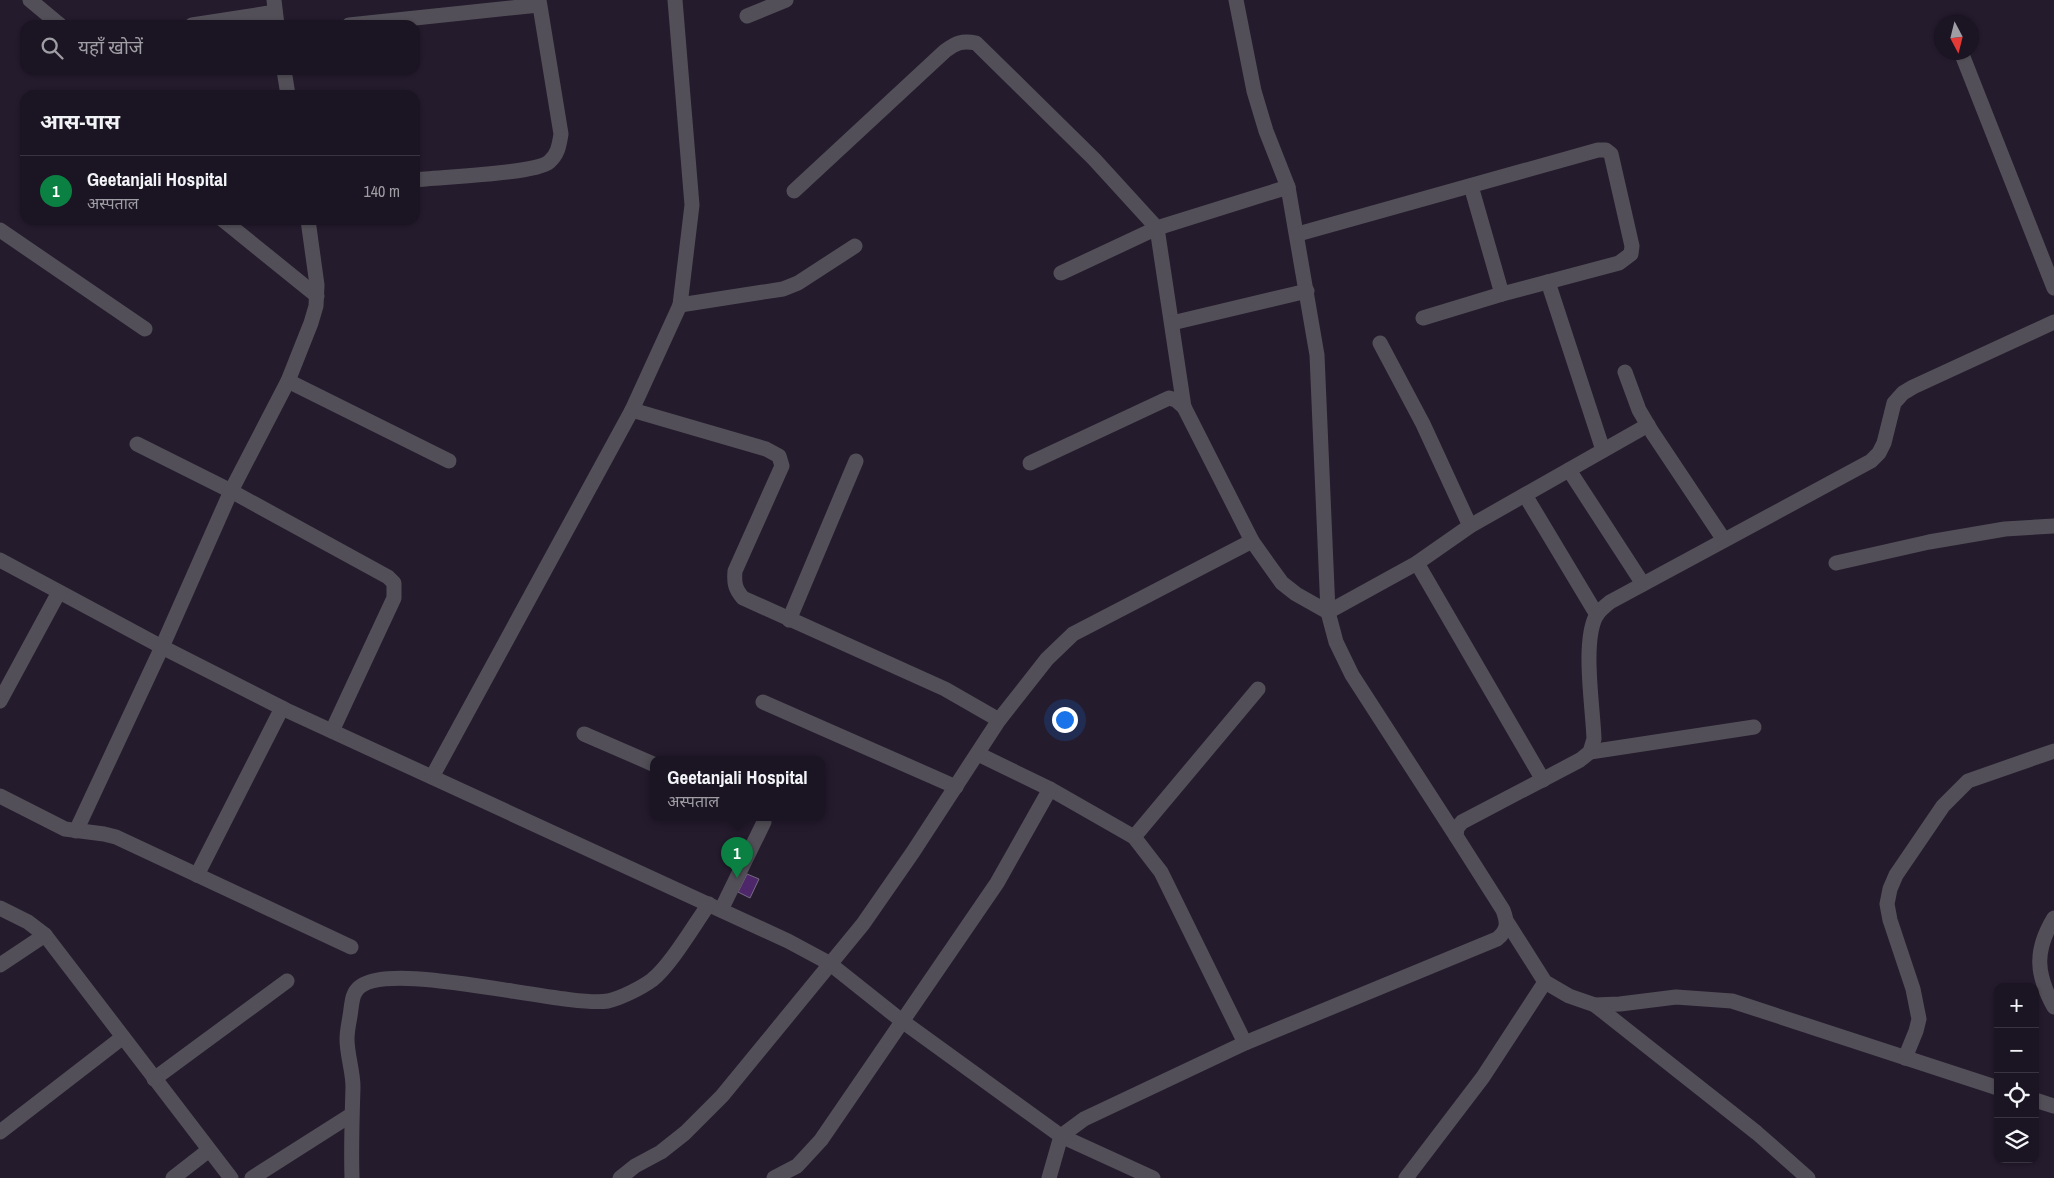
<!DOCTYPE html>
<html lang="hi">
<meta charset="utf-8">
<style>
body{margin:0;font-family:"Archivo Narrow","Noto Sans Devanagari",sans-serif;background:#241d2a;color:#f1f3f6}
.controls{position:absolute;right:15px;bottom:15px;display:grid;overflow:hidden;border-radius:10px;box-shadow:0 1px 4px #0004}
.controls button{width:45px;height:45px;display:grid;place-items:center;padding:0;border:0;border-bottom:1px solid #393340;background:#1b1422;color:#f1f3f6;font:25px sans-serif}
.compass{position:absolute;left:1934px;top:15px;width:45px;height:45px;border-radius:50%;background:#1b1422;box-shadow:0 1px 4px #0004;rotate:173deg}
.you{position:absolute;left:1064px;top:719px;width:18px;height:18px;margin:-12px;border:4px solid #fff;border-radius:50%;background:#1a73e8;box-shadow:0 0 0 8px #1a73e833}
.badge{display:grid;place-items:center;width:32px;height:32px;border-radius:50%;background:#0b8043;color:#fff;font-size:16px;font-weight:700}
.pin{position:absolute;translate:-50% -41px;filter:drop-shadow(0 1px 2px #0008)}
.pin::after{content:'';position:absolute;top:26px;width:18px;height:15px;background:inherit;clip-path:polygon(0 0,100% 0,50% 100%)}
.popup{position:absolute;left:650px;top:756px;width:175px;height:65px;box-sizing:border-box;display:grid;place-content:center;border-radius:10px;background:#1b1422;filter:drop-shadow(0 1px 4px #0005);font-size:16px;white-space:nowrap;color:#a09ea5}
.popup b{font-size:19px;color:#f1f3f6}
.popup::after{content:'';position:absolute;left:50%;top:100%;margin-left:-10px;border:10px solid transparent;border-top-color:#1b1422}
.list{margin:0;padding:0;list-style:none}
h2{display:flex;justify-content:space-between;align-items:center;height:65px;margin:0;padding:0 20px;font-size:21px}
h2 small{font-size:16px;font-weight:400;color:#a09ea5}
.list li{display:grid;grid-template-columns:32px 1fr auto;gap:15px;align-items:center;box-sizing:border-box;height:70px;padding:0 20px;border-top:1px solid #393340}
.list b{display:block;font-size:19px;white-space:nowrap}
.list p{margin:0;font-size:16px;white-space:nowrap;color:#a09ea5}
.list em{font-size:16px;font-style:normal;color:#a09ea5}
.icon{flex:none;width:28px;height:28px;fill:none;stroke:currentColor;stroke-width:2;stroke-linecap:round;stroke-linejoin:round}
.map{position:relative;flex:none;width:2054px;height:1178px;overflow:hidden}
.search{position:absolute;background:#1b1422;box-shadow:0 1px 4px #0004;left:20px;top:20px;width:400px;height:55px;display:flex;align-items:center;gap:12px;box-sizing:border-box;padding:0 18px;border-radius:15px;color:#a09ea5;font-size:19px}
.panel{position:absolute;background:#1b1422;box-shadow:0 1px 4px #0004;left:20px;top:90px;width:400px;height:135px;border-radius:15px}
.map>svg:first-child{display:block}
.building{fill:#4d276a;stroke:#776c82}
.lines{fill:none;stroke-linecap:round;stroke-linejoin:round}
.minor{stroke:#534f58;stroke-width:15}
</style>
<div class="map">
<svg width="2054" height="1178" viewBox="0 0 2054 1178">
<rect width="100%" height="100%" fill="#241b2d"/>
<polygon class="building" points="747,874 759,879 750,898 738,892"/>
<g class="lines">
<g class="minor">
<polyline points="30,0 60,25"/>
<polyline points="274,0 277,25"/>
<polyline points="1236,0 1254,91 1266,131 1288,187 1317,355 1328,612 1336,642 1352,675 1456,836"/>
<polyline points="747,16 786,0"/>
<polyline points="192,25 275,12"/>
<polyline points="349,25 539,5"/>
<polyline points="1961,52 2054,288"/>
<polyline points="284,70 288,95"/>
<path d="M415,180C439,177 535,174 549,162C558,154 559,146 561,134L539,0"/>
<polyline points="1471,186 1502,294"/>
<path d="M794,191L945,51C956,43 962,40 976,43L1094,159L1157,228L1184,407L1252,541L1269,565L1282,583L1296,594L1328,612L1417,563L1470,526L1648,425"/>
<polyline points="223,220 317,296"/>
<polyline points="0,230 145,329"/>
<polyline points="1298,234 1598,150 1606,150 1611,154 1632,246 1631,254 1619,263 1502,294 1423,318"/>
<polyline points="1061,273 1157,228 1288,187"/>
<polyline points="1548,282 1603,450"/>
<polyline points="680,305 783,289 798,283 855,246"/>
<polyline points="1172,323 1307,291"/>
<polyline points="1380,343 1423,424 1470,526"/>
<polyline points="1625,372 1639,410 1652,432 1724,540"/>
<polyline points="288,381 449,461"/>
<path d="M632,410L766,449L779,456L782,466L735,571C734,583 735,589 743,598L945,689L999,720"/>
<polyline points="137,444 231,491 388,577 394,583 394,598 332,731"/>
<polyline points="1030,463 1169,398 1176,400 1184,407"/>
<polyline points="1569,470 1643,584"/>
<polyline points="1525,495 1597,615"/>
<polyline points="0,560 162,647 286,710 788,941 829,963 902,1021 1061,1136 1153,1178"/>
<polyline points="1417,563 1543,780"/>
<polyline points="1836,563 1929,542 2005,529 2054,526"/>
<polyline points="789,620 856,461"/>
<polyline points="0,701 59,592"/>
<polyline points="763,702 956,787"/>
<polyline points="584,734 653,764"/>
<polyline points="1590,752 1754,727"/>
<polyline points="978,754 1050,789 1134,837 1161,872 1245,1043"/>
<polyline points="432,777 632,410 680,305 692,205 675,0"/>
<polyline points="0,796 65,829 104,834 116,837 351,947"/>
<polyline points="76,831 162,647 231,491 288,381 311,323 316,306 317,285 308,220"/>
<polyline points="1134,837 1258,689"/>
<polyline points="197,875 282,708"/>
<polyline points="0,908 28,922 45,935 231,1178"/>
<polyline points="721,910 764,822 764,817"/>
<path d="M2054,918C2034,951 2036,974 2054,1007"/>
<polyline points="1507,922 1545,982 1569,996 1595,1005 1620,1004 1676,997 1732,1001 1998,1088"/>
<polyline points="0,965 45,935"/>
<polyline points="1595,1005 1757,1133 1808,1178"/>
<polyline points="1905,1058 1916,1031 1919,1019 1913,989 1890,920 1887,904 1890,889 1896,875 1943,806 1968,781 2054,751"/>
<polyline points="154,1079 287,981"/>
<polyline points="2035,1100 2054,1106"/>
<polyline points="0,1132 123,1037"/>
<polyline points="173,1178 209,1150"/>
<polyline points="252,1178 351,1115"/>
<path d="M352,1178C351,1148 352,1118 353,1087C353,1071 347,1055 347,1039C347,1029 350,1019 351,1009C352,1003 352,996 356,991C379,955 562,1008 608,1001C621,998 641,988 652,980C671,965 694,925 709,904"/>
<polyline points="620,1178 635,1166 661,1152 685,1133 722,1096 863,924 913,852 999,720 1047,659 1073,634 1252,541"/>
<polyline points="774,1178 797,1166 821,1140 997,883 1050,789"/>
<path d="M1049,1178L1061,1136L1084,1119L1245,1043L1497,939C1508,930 1508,923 1503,910L1456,836L1457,828L1462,822L1580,760L1590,752L1594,739C1593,707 1582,643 1596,616C1599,611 1605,606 1610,602L1871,461L1879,453L1884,443L1894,403L1903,393L1913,387L2054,322"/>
<polyline points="1406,1178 1483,1077 1545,982"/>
</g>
</g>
</svg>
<div class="controls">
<button>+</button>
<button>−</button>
<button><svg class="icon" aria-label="locate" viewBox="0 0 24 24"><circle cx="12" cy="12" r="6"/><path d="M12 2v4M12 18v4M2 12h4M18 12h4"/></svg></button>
<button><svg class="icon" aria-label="layers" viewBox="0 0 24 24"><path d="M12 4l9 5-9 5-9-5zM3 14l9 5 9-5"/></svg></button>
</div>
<svg class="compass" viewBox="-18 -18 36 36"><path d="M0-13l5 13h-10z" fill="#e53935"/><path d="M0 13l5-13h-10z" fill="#a09ea5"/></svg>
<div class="you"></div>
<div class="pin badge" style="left:737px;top:878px">1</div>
<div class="popup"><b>Geetanjali Hospital</b>अस्पताल</div>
<div class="search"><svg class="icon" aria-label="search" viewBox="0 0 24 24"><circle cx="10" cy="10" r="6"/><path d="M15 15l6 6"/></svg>यहाँ खोजें</div>
<section class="panel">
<h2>आस-पास<small></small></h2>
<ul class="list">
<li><span class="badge">1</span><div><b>Geetanjali Hospital</b><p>अस्पताल</p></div><em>140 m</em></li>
</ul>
</section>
</div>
